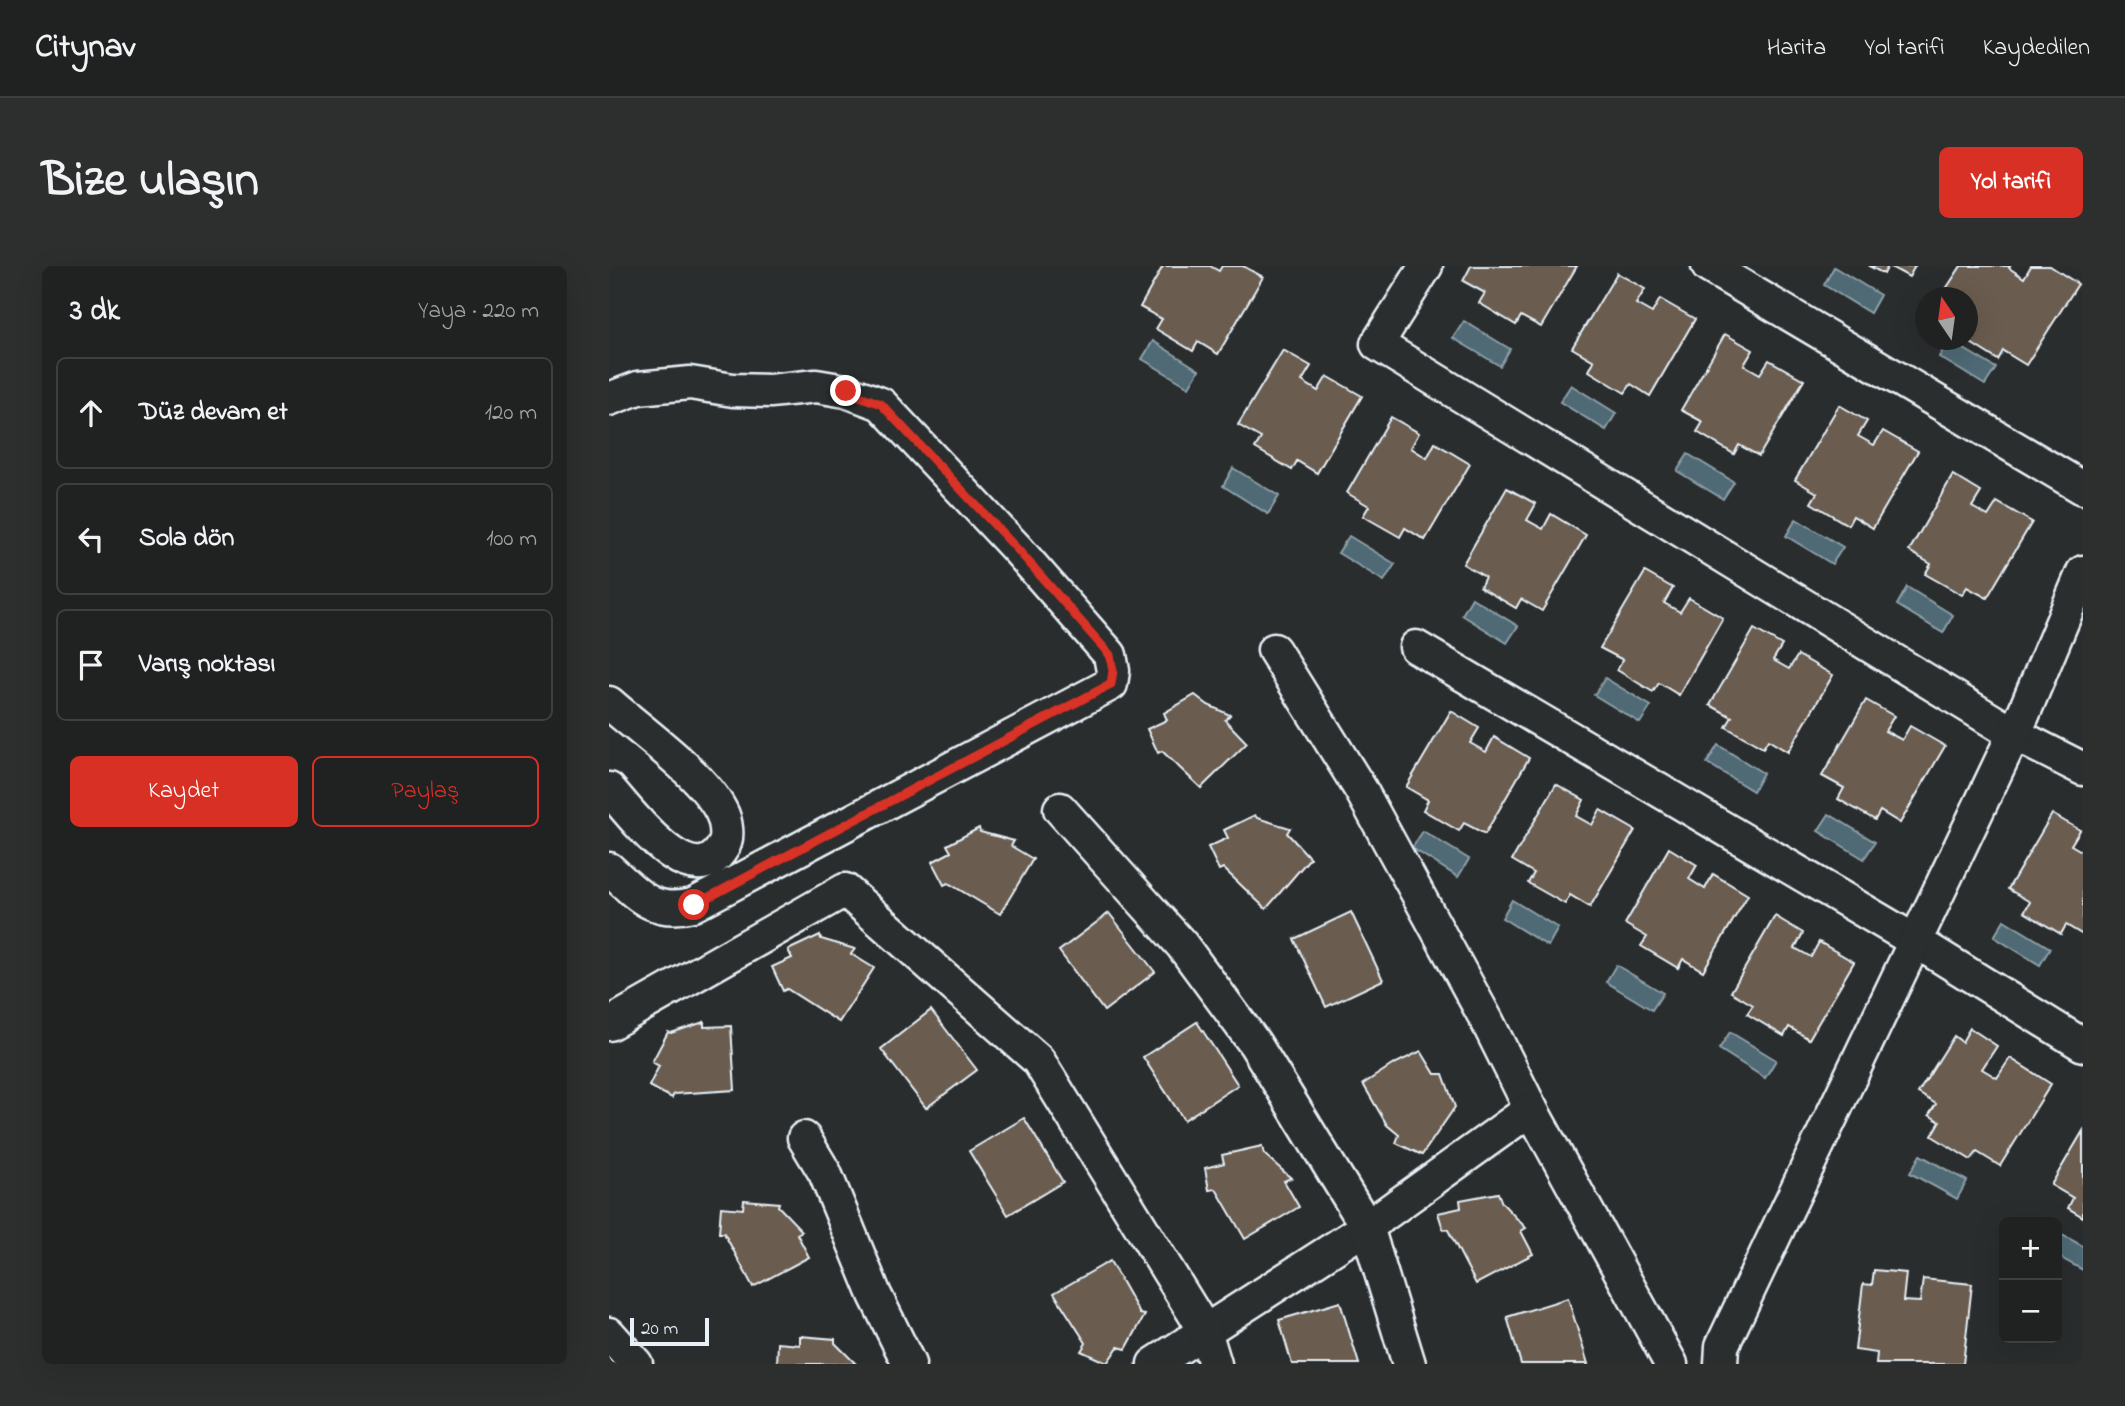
<!DOCTYPE html>
<html lang="tr">
<meta charset="utf-8">
<style>
body{margin:0;font-family:"Indie Flower",sans-serif;background:#2d2f2f;color:#f1f3f6}
.controls{position:absolute;right:21px;bottom:21px;display:grid;overflow:hidden;border-radius:10px;box-shadow:0 7px 28px #0002}
.controls button{width:63px;height:63px;display:grid;place-items:center;padding:0;border:0;border-bottom:2px solid #3d3f40;background:#202222;color:#f1f3f6;font:35px sans-serif}
.compass{position:absolute;left:1306px;top:21px;width:63px;height:63px;border-radius:50%;background:#202222;box-shadow:0 7px 28px #0002;rotate:347deg}
.scale{position:absolute;left:21px;bottom:18px;width:79px;box-sizing:border-box;padding-left:7px;border:4px solid #e8f1f8;border-top:0;font-size:19px;line-height:24px;white-space:nowrap;color:#e8f1f8;-webkit-text-stroke:5px #2a2d2e;paint-order:stroke}
.stop{position:absolute;width:21px;height:21px;margin:-16px;border:5px solid #d93025;border-radius:50%;background:#fff}
.stop.end{background:#d93025;border-color:#fff;box-shadow:0 2px 7px #0008}
.list{margin:0;padding:0;list-style:none}
h2{display:flex;justify-content:space-between;align-items:center;height:91px;margin:0;padding:0 28px;font-size:30px}
h2 small{font-size:23px;font-weight:400;color:#a2a4a5}
.list li{display:grid;grid-template-columns:46px 1fr auto;gap:21px;align-items:center;box-sizing:border-box;height:112px;margin:0 14px 14px;padding:0 14px;border:2px solid #3d3f40;border-radius:10px}
.list b{display:block;font-size:26px;white-space:nowrap}
.list em{font-size:23px;font-style:normal;color:#a2a4a5}
.actions{display:flex;gap:14px;padding:21px 28px}
.actions a{flex:1;padding:16px 0;border:2px solid #d93025;border-radius:10px;text-align:center;font-size:24px;color:#d93025}
.actions .main{background:#d93025;color:#fff}
.icon{flex:none;width:38px;height:38px;fill:none;stroke:currentColor;stroke-width:2;stroke-linecap:round;stroke-linejoin:round}
.map{position:relative;flex:none;width:1474px;height:1098px;overflow:hidden;border-radius:10px}
header{display:flex;align-items:center;gap:42px;box-sizing:border-box;height:98px;padding:0 35px;background:#202222;border-bottom:2px solid #3d3f40}
header strong{font-size:33px}
nav{display:flex;gap:38px;margin-inline-start:auto;font-size:24px}
.intro{display:flex;align-items:center;justify-content:space-between;box-sizing:border-box;height:168px;padding:0 42px}
h1{margin:0;font-size:49px}
.button{padding:18px 32px;border-radius:10px;background:#d93025;color:#fff;font-size:24px;font-weight:700}
main{display:flex;gap:42px;padding:0 42px}
aside{flex:1;background:#202222;border-radius:10px;box-shadow:0 7px 28px #0002}
.map>svg:first-child{display:block}
.water{fill:#506a75;stroke:#8da0a9;stroke-width:2}
.building{fill:#6a5d50;stroke:#e8f1f8;stroke-width:2}
.lines{fill:none;stroke-linecap:round;stroke-linejoin:round}
.minor-casing{stroke:#e8f1f8;stroke-width:37}
.minor{stroke:#2a2d2e;stroke-width:32}
.route{stroke:#d93025;stroke-width:9}
</style>
<header>
<strong>Citynav</strong>
<nav><a>Harita</a><a>Yol tarifi</a><a>Kaydedilen</a></nav>
</header>
<div class="intro"><h1>Bize ulaşın</h1><a class="button">Yol tarifi</a></div>
<main>
<aside>
<h2>3 dk<small>Yaya · 220 m</small></h2>
<ul class="list">
<li><svg class="icon" aria-label="ahead" viewBox="0 0 24 24"><path d="M12 20V5M6 11l6-6 6 6"/></svg><div><b>Düz devam et</b></div><em>120 m</em></li>
<li><svg class="icon" aria-label="left" viewBox="0 0 24 24"><path d="M17 20v-9H6M10 6l-5 5 5 5"/></svg><div><b>Sola dön</b></div><em>100 m</em></li>
<li><svg class="icon" aria-label="arrive" viewBox="0 0 24 24"><path d="M6 21V4h12l-3 4 3 4H6"/></svg><div><b>Varış noktası</b></div></li>
</ul>
<div class="actions"><a class="main">Kaydet</a><a>Paylaş</a></div>
</aside>
<div class="map">
<svg width="1474" height="1098" viewBox="0 0 1474 1098">
<rect width="100%" height="100%" fill="#2a2d2e"/>
<filter id="ink" filterUnits="userSpaceOnUse"><feTurbulence type="fractalNoise" baseFrequency=".0143" numOctaves="2"/><feDisplacementMap in="SourceGraphic" scale="14" xChannelSelector="R" yChannelSelector="G"/><feConvolveMatrix kernelMatrix="1 2 1 2 8 2 1 2 1" color-interpolation-filters="sRGB"/></filter>
<g filter="url(#ink)">
<g class="water">
<polygon points="1225,1 1271,29 1261,47 1215,19"/>
<polygon points="855,55 901,83 891,100 844,72"/>
<polygon points="1340,74 1387,102 1376,119 1330,91"/>
<polygon points="544,75 590,104 580,121 533,93"/>
<polygon points="962,119 1007,147 997,164 951,136"/>
<polygon points="1079,188 1125,216 1114,233 1068,205"/>
<polygon points="624,202 670,230 659,248 614,220"/>
<polygon points="1187,253 1234,281 1223,298 1177,270"/>
<polygon points="740,270 786,298 775,315 729,287"/>
<polygon points="1298,321 1344,349 1334,367 1288,339"/>
<polygon points="863,332 909,360 898,377 853,349"/>
<polygon points="996,412 1042,440 1031,457 985,429"/>
<polygon points="1109,479 1154,507 1144,525 1098,497"/>
<polygon points="1220,548 1266,576 1255,593 1209,565"/>
<polygon points="814,565 860,593 849,611 803,582"/>
<polygon points="903,634 949,662 939,680 893,652"/>
<polygon points="1395,654 1441,682 1431,699 1385,671"/>
<polygon points="1007,699 1054,727 1043,744 997,716"/>
<polygon points="1121,766 1167,794 1156,812 1110,783"/>
<polygon points="1311,889 1358,915 1348,933 1301,907"/>
<polygon points="1448,966 1474,980 1474,1004 1448,990"/>
</g>
<g class="building">
<polygon points="554,0 601,0 610,5 613,0 634,0 654,11 609,88 589,76 584,85 547,63 553,53 531,41"/>
<polygon points="862,0 968,0 932,61 912,50 907,59 870,37 876,27 854,15"/>
<polygon points="1260,0 1279,0 1275,8"/>
<polygon points="1280,0 1306,0 1300,11"/>
<polygon points="1352,0 1401,0 1400,2 1415,12 1422,0 1441,0 1469,18 1417,99 1394,85 1389,94 1357,74 1358,32 1344,32 1335,26"/>
<polygon points="1008,7 1036,23 1027,38 1043,47 1051,33 1086,53 1041,130 1022,118 1016,127 980,105 985,95 963,82"/>
<polygon points="1116,68 1144,84 1135,99 1151,108 1160,94 1195,114 1150,190 1130,179 1125,188 1088,166 1094,156 1072,144"/>
<polygon points="674,84 702,100 693,115 709,125 718,110 753,130 708,207 688,195 683,204 646,182 652,172 629,159"/>
<polygon points="1230,139 1258,155 1249,170 1265,179 1274,165 1309,185 1264,262 1244,250 1239,259 1202,237 1208,227 1186,214"/>
<polygon points="782,151 810,167 802,182 818,192 826,177 861,198 816,274 796,262 791,271 754,250 760,240 738,227"/>
<polygon points="1344,209 1372,226 1363,241 1379,250 1388,236 1423,256 1378,332 1358,321 1353,329 1316,308 1322,298 1300,285"/>
<polygon points="898,222 927,238 918,254 934,263 942,248 977,269 933,345 912,333 907,342 871,321 876,311 854,298"/>
<polygon points="1036,306 1064,322 1055,337 1071,346 1080,332 1114,352 1070,429 1050,417 1044,426 1008,404 1014,394 991,382"/>
<polygon points="1145,363 1173,379 1164,394 1180,403 1189,389 1224,409 1179,486 1159,474 1154,482 1117,461 1123,451 1101,439"/>
<polygon points="586,429 599,439 621,449 616,454 638,477 592,522 553,485 549,487 538,463 558,454 555,447"/>
<polygon points="1257,434 1285,450 1276,465 1293,474 1301,460 1336,480 1291,557 1271,545 1266,554 1229,533 1235,522 1213,510"/>
<polygon points="842,445 870,462 861,477 877,486 885,471 920,492 876,568 855,557 850,565 814,544 819,534 797,521"/>
<polygon points="947,518 975,534 967,550 983,559 991,544 1026,564 981,641 961,629 956,638 919,617 925,607 903,594"/>
<polygon points="1443,548 1471,564 1462,579 1474,586 1474,669 1457,659 1452,668 1415,646 1421,636 1399,623"/>
<polygon points="646,549 648,552 681,562 678,567 701,592 657,643 614,602 610,604 599,581 619,572 615,564"/>
<polygon points="370,562 371,566 405,575 402,580 424,593 391,648 339,617 335,619 323,596 342,586 338,579"/>
<polygon points="1060,582 1088,599 1080,613 1096,623 1104,608 1139,629 1094,705 1074,693 1069,702 1032,680 1038,671 1016,658"/>
<polygon points="742,646 774,714 717,741 685,673"/>
<polygon points="500,647 546,706 495,745 450,685"/>
<polygon points="1166,650 1194,667 1186,682 1202,691 1210,676 1245,696 1200,773 1180,761 1175,770 1138,748 1144,739 1122,726"/>
<polygon points="211,669 212,673 246,683 242,688 265,702 230,756 178,723 174,725 163,701 183,692 179,684"/>
<polygon points="322,744 368,804 317,842 272,783"/>
<polygon points="95,756 95,761 122,760 126,824 65,828 63,832 40,820 50,800 43,796 59,766 62,767"/>
<polygon points="588,756 629,819 575,854 534,791"/>
<polygon points="1361,762 1388,780 1373,803 1388,812 1401,792 1442,818 1391,900 1368,886 1362,894 1323,870 1331,856 1320,849 1327,838 1309,827 1345,770 1353,776"/>
<polygon points="812,785 826,808 834,808 846,841 813,889 787,877 790,869 778,859 754,818 783,799"/>
<polygon points="415,852 454,916 399,949 360,885"/>
<polygon points="1474,865 1474,951 1459,942 1464,932 1442,919"/>
<polygon points="653,880 655,888 682,912 675,915 690,941 636,973 607,923 600,924 596,902 615,897 613,889"/>
<polygon points="889,927 893,937 917,962 912,965 924,988 867,1018 839,964 834,963 829,947 852,942 851,934"/>
<polygon points="135,934 170,937 169,940 193,965 188,968 200,991 144,1021 115,967 110,967 112,941 134,943"/>
<polygon points="501,995 531,1048 536,1049 517,1083 509,1081 498,1097 472,1085 477,1077 445,1027"/>
<polygon points="1265,1004 1297,1007 1294,1035 1311,1036 1314,1013 1363,1018 1354,1098 1267,1098 1268,1087 1246,1084 1254,1018 1263,1019"/>
<polygon points="959,1032 979,1098 912,1098 898,1051"/>
<polygon points="731,1036 750,1098 683,1098 670,1054"/>
<polygon points="191,1070 226,1073 226,1077 247,1098 168,1098 169,1077 191,1079"/>
</g>
<g class="lines">
<defs>
<g id="minor">
<polyline points="817,0 768,78 1405,468 1474,503"/>
<polyline points="1099,0 1474,222"/>
<path d="M0,133L29,122L81,117L124,124L161,125L207,120L237,125L272,138L409,284L501,389L504,405L502,418L84,639C43,649 29,629 0,603"/>
<polyline points="807,381 1306,675 1474,779"/>
<polyline points="665,384 752,524 878,755 922,843"/>
<path d="M0,437C33,466 93,508 112,545C117,554 120,572 114,581C83,633 21,546 0,523"/>
<polyline points="451,543 573,679 646,778 758,961 545,1098"/>
<polyline points="0,758 236,624 429,794 596,1065 606,1098"/>
<polyline points="195,872 216,907 266,1029 300,1098"/>
<polyline points="0,1068 27,1098"/>
<polyline points="800,1098 758,961 922,843 1062,1098"/>
<polyline points="1112,1098 1113,1080 1414,449 1474,306"/>
</g>
</defs>
<use href="#minor" class="minor-casing"/>
<use href="#minor" class="minor"/>
</g>
</g>
<g class="lines" filter="url(#ink)">
<polyline class="route" points="85,639 502,418 504,405 501,389 409,284 272,138 237,125"/>
</g>
</svg>
<div class="controls">
<button>+</button>
<button>−</button>
</div>
<svg class="compass" viewBox="-18 -18 36 36"><path d="M0-13l5 13h-10z" fill="#e53935"/><path d="M0 13l5-13h-10z" fill="#a2a4a5"/></svg>
<div class="scale">20 m</div>
<div class="stop" style="left:85px;top:639px"></div>
<div class="stop end" style="left:237px;top:125px"></div>
</div>
</main>
